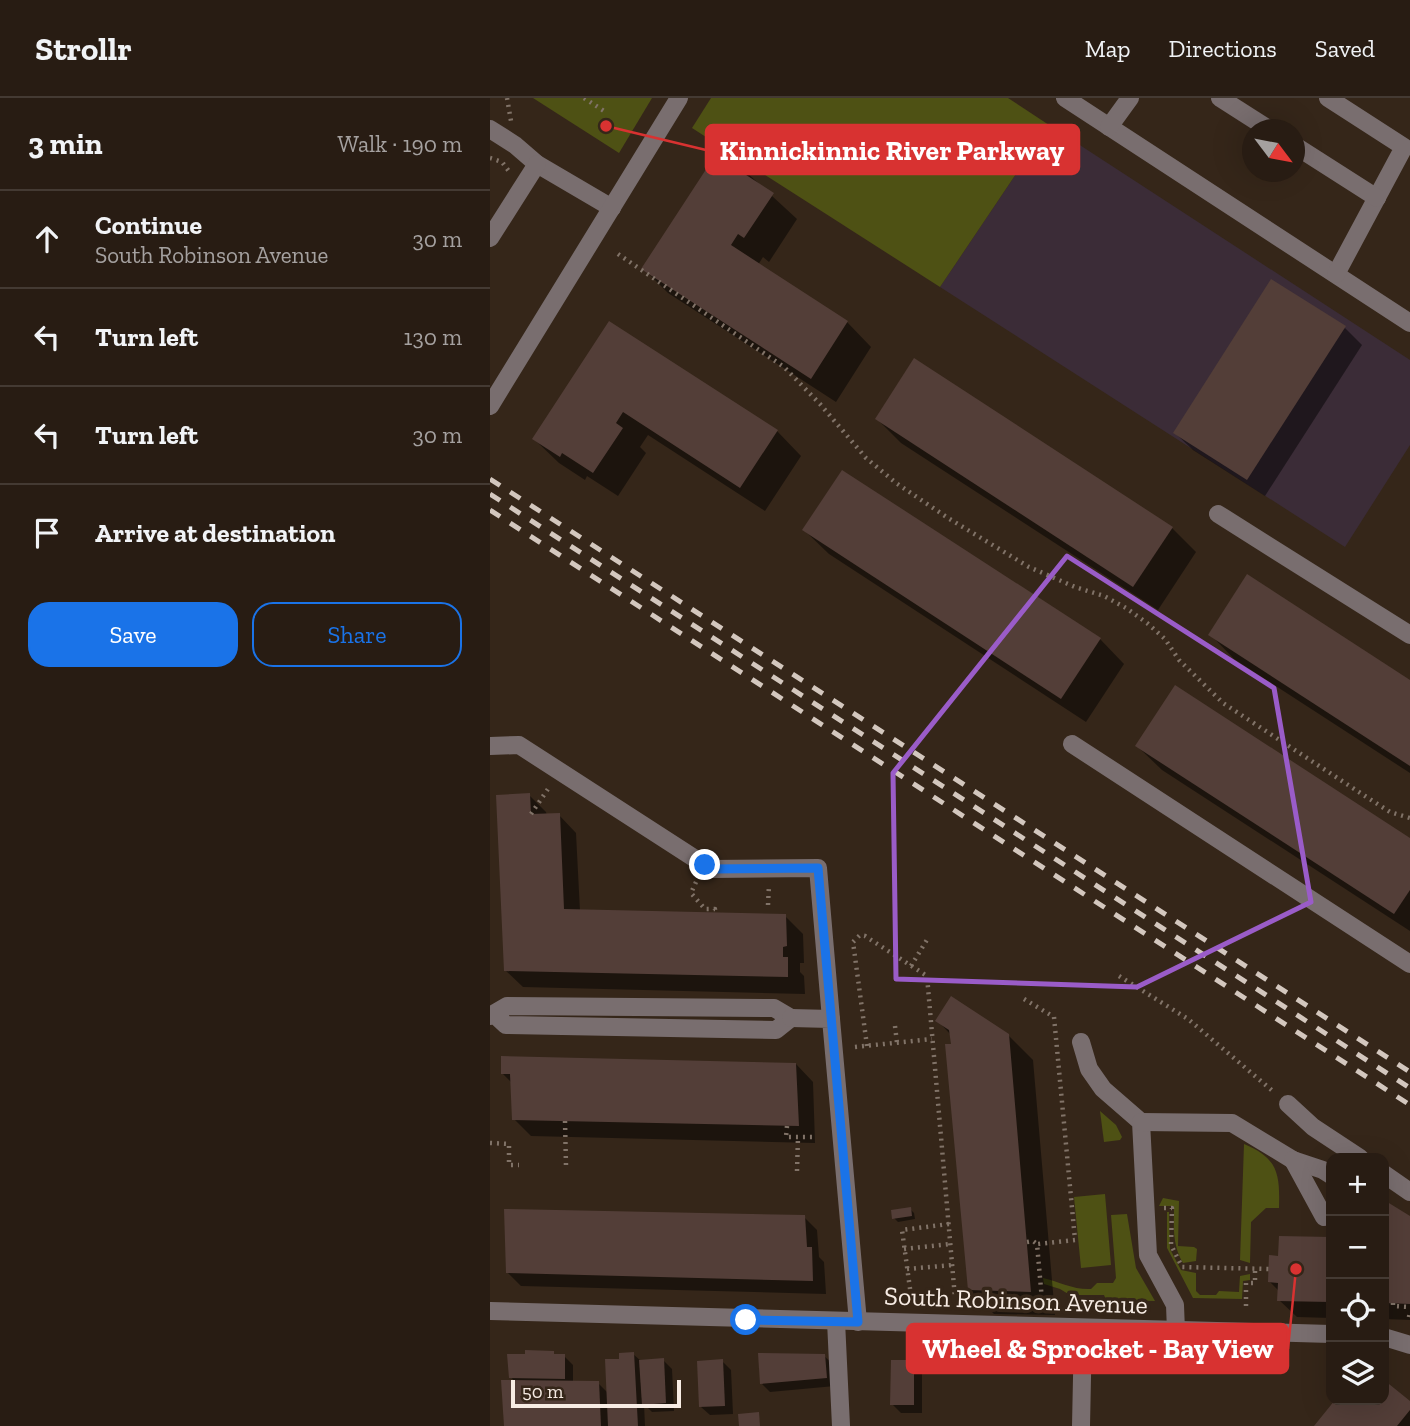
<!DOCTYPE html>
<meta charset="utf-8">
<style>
body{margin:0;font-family:"Zilla Slab",serif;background:#342921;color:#f1f3f6}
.controls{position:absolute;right:21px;bottom:21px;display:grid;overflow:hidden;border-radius:14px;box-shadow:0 7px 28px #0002}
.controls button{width:63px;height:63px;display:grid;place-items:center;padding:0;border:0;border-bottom:2px solid #443a33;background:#281c13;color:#f1f3f6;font:35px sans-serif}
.compass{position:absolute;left:752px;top:21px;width:63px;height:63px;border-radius:50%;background:#281c13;box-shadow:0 7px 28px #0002;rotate:122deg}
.scale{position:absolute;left:21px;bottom:18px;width:170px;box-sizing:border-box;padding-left:7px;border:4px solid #f7ece4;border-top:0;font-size:19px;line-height:24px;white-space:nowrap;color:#f7ece4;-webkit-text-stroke:5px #352619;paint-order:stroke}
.stop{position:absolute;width:21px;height:21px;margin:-16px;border:5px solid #1a73e8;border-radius:50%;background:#fff}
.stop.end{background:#1a73e8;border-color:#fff;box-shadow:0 2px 7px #0008}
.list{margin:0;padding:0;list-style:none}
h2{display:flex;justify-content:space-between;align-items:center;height:91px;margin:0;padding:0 28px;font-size:30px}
h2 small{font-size:23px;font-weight:400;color:#a5a1a0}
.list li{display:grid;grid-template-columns:46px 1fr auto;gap:21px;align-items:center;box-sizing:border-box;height:98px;padding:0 28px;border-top:2px solid #443a33}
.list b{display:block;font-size:26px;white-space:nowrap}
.list p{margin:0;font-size:23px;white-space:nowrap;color:#a5a1a0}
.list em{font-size:23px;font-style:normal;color:#a5a1a0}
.actions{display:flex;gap:14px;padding:21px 28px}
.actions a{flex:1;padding:16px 0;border:2px solid #1a73e8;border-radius:21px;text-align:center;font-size:24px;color:#1a73e8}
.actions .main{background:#1a73e8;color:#fff}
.icon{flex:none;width:38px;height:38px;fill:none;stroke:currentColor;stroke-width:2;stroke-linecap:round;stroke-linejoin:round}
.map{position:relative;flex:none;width:920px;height:1328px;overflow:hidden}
header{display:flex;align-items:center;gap:42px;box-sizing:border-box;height:98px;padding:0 35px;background:#281c13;border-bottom:2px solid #443a33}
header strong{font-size:33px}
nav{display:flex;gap:38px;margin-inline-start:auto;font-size:24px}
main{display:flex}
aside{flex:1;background:#281c13}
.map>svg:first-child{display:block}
.industrial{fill:#3b2c37}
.green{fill:#4e5114}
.shadow{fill:#0007}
.building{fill:#533e38}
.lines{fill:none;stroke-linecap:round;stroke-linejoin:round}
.path{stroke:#817368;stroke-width:4.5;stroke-dasharray:2 5;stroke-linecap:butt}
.minor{stroke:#796e6f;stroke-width:18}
.rail{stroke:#d3c7be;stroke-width:5;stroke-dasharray:12 12;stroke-linecap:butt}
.route{stroke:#1a73e8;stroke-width:9}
.marked{fill:none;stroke:#9a5cc8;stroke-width:5;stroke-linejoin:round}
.labels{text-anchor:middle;stroke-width:7;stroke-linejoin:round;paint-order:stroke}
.street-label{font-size:26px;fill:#f7ece4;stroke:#352619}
.leader{fill:none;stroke:#d83231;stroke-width:2.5}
.callout-dot{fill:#d83231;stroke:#352619;stroke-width:2.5}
.callout{fill:#d83231;stroke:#d83231;stroke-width:2.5}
.callout-label{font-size:28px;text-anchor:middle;font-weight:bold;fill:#fff}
</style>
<header>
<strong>Strollr</strong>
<nav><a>Map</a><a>Directions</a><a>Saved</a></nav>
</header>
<main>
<aside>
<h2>3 min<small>Walk · 190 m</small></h2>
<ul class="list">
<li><svg class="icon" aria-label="ahead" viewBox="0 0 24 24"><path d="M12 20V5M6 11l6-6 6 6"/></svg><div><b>Continue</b><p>South Robinson Avenue</p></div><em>30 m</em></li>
<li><svg class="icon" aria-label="left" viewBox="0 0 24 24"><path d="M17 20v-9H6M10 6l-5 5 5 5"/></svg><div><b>Turn left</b></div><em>130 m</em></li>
<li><svg class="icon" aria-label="left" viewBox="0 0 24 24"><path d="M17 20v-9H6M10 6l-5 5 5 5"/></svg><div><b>Turn left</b></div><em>30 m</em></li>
<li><svg class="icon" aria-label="arrive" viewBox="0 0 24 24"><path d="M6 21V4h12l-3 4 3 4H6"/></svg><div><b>Arrive at destination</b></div></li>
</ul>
<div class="actions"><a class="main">Save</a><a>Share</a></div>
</aside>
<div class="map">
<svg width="920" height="1328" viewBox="0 0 920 1328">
<rect width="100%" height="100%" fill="#352619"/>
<polygon class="industrial" points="559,27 920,262 920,347 855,449 450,189"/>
<g class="green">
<polygon points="43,0 162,0 129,55"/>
<polygon points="221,0 518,0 559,27 450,189 202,30"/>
<polygon points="610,1013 626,1027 632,1039 630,1042 614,1044"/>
<path d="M754,1046C788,1060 790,1076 789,1110H776L761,1124L760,1165L750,1162Z"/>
<polygon points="615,1096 621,1167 591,1170 584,1099"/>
<path d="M673,1100L689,1103L688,1148L704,1149L707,1151L706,1163L693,1165C682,1146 684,1129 684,1108H669Z"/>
<polygon points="677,1114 679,1114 680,1151 691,1172 706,1175 706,1193 710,1197 726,1197 729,1193 749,1194 750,1178 760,1176 760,1182 753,1183 752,1201 703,1200 677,1150"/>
<path d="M637,1116L646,1170L665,1203L616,1202L614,1197H580L570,1191L554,1186L553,1180C570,1184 584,1192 601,1191L607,1185H623L626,1180L621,1117Z"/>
</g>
<g class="shadow">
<polygon points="254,72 307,121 279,164 273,159 268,167 357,224 381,249 346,304 178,195 154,171"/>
<polygon points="119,225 287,333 311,358 275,413 158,337 150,349 156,355 128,398 97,378 95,382 69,365 44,341"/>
<polygon points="855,230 872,247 775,398 703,352 685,335"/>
<polygon points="387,321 682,430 706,454 668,512 411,345"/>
<polygon points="314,432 610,541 634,566 596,624 339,456"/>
<polygon points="720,536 920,584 920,675 744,561"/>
<polygon points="647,648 920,742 920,833 672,672"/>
<polygon points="39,697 56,714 57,718 69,717 86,735 90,813 295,818 313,836 314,865 310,865 310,874 314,878 315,896 33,889 15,872"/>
<polygon points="447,922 518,937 543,962 565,1217 504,1216 480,1192 461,937"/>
<polygon points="306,966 323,984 325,1045 41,1038 24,1021 22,985 13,976"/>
<polygon points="894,1104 920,1120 920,1222 894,1221"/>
<polygon points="420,1111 424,1115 425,1121 408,1124 404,1120"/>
<polygon points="314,1119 327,1132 329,1159 334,1164 336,1196 31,1188 18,1175"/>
<polygon points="791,1140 841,1141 841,1220 807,1219 789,1202 789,1193 780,1184 790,1159"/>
<polygon points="63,1255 66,1258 74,1258 83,1267 83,1285 108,1285 118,1295 131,1262 143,1256 151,1263 173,1262 182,1271 184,1313 162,1314 154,1306 155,1328 16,1328 25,1284 21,1279"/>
<polygon points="334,1258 343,1266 345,1288 280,1294 271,1285"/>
<polygon points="232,1263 241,1272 243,1316 220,1317 211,1309"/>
<polygon points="423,1264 432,1272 432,1315 411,1315 402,1306"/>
<polygon points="894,1285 920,1306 920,1328 826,1328 847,1302 894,1302"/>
</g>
<g class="building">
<polygon points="228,53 255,71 253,75 284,95 254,140 248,136 241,147 358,223 321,281 151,171"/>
<polygon points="781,181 856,228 757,382 683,335"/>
<polygon points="119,223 288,332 250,390 133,314 126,325 133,330 103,375 72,355 70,359 42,341"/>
<polygon points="424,260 683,429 643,489 385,321"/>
<polygon points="352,372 611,540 571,601 312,432"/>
<polygon points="757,476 920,582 920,668 718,537"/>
<polygon points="685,587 920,740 920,792 904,816 645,648"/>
<polygon points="40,695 41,716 70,715 74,811 296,816 297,848 293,849 293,859 298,859 298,879 14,873 6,697"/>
<polygon points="461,898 519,936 541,1194 478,1192 455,946 461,946 459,932 445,923"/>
<polygon points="11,958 306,965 309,1028 22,1022 20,976 11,976"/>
<polygon points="894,1102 920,1118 920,1206 894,1205"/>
<polygon points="421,1109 422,1118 402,1121 401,1112"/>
<polygon points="14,1111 315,1117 317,1149 322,1149 323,1183 16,1175"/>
<polygon points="789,1138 841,1139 841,1204 787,1203 788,1185 778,1184 779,1157 788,1158"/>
<polygon points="35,1252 64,1253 64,1256 75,1256 75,1281 19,1280 17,1256 35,1256"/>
<polygon points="144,1254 148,1328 118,1328 115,1261 129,1261 129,1255"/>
<polygon points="268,1255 335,1256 337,1280 270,1286"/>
<polygon points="174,1260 176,1305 152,1307 149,1262"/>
<polygon points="233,1261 235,1308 209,1309 207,1263"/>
<polygon points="401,1262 424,1262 424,1307 400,1307"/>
<polygon points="11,1282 109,1283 111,1328 14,1328"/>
<polygon points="894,1282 920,1303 920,1312 907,1328 824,1328 845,1302 894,1302"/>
<polygon points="269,1314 270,1328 249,1328 248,1316"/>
</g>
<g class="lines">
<g class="path">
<polyline points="17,0 21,23"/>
<polyline points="94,0 117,15"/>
<polyline points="0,60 12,64 21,76"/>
<polyline points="128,156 294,269 330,306 376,360 406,385 458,420 539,469 585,489 614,498 636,510 657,525 675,541 689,562 733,605 875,698 900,714 920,720"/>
<polyline points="41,716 60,688"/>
<polyline points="206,784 201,795 215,811 225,811 225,815"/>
<polyline points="278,807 279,787"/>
<polyline points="421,868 438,840"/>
<polyline points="629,878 698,921 785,995"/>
<polyline points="534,901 564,919 585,1142 547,1146 552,1202"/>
<polyline points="405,928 407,945"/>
<polyline points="377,948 363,844 370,837 375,838 437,878 465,1200"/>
<polyline points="365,949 442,941"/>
<polyline points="75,1023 76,1068"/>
<polyline points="297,1028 296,1039 326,1039"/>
<polyline points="0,1045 19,1046 19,1067 29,1067"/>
<polyline points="307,1073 308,1039"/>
<polyline points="674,1110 682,1110 681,1147 692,1169 779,1171"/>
<polyline points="537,1144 543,1143 547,1146"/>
<polyline points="414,1151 461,1146"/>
<polyline points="417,1171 463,1167"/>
<polyline points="421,1198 412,1132 459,1126"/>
<polyline points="903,1205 903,1208 920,1209"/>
<polyline points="756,1208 756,1185 765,1185 765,1171"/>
<polyline points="919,1219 920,1213"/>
</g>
<g class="minor">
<polyline points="575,0 920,225"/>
<polyline points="730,0 780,32"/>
<polyline points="838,0 914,49 846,176"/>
<polyline points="619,29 640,0"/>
<polyline points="0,31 25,47 47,66 122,110"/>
<polyline points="804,47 887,100"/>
<polyline points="0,140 47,66"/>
<polyline points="0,308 189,0"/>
<polyline points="728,416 920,537"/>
<polyline points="582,646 920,866"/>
<polyline points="0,648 29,647 221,771 328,770 341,921"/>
<polyline points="0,918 17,908 284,910 301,920 286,932 16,927 5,917"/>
<polyline points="301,920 341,921 368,1224"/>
<polyline points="591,944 599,971 613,991 651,1024 658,1157 685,1207 686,1233"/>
<polyline points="798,1006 823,1029 870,1060"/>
<polyline points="651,1024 742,1025 803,1062 833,1072 841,1077"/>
<polyline points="803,1062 834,1119"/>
<polyline points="894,1076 920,1094"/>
<polyline points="0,1213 841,1236"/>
<polyline points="346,1223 351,1328"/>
<polyline points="894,1239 920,1247"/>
<polyline points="591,1328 593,1231"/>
</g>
<g class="rail">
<polyline points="0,381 920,974"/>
<polyline points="0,396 920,990"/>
<polyline points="0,412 920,1007"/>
</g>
</g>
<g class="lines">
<polyline class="route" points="215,767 221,771 328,770 368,1224 256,1222"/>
</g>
<path class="marked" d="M577,458L784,590L821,804L647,889L406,881L403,675Z"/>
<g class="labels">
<g class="street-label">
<text transform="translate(526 1202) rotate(2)" y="9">South Robinson Avenue</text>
</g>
</g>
<path class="leader" d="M116 28L216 52M806 1171L798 1251"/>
<g class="callout-dot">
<circle cx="116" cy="28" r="7"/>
<circle cx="806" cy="1171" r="7"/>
</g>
<g class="callout">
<rect x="216" y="27" width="373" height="49" rx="7"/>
<rect x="417" y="1226" width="381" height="49" rx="7"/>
</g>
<g class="callout-label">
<text x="402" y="62">Kinnickinnic River Parkway</text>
<text x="608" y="1260">Wheel &amp; Sprocket - Bay View</text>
</g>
</svg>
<div class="controls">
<button>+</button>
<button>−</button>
<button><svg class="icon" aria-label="locate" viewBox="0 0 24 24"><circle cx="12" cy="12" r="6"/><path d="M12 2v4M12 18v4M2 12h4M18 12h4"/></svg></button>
<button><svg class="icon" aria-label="layers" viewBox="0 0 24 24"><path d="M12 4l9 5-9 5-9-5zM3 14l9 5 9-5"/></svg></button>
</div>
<svg class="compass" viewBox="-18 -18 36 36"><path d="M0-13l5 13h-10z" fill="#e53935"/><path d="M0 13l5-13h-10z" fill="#a5a1a0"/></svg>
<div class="scale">50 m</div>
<div class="stop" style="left:256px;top:1222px"></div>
<div class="stop end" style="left:215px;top:767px"></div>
</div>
</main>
